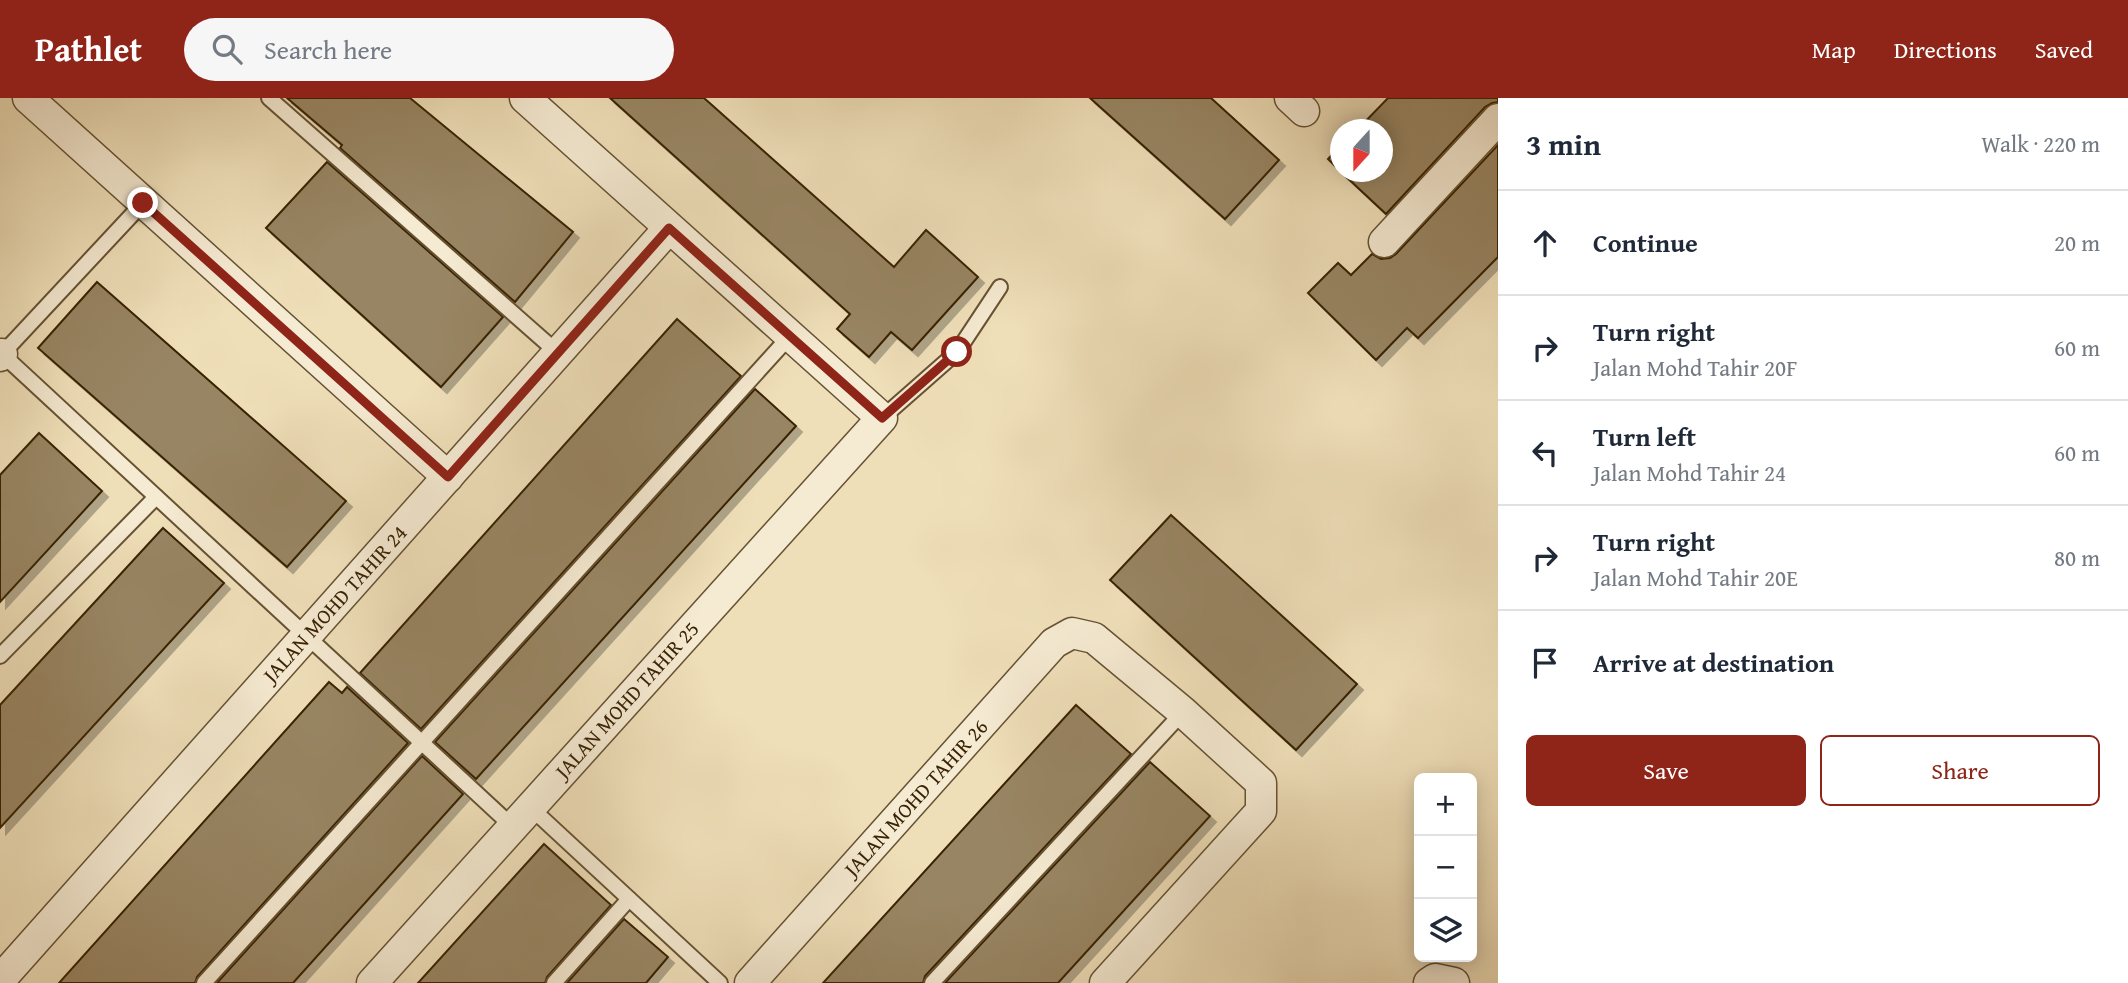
<!DOCTYPE html>
<meta charset="utf-8">
<style>
body{margin:0;font-family:"Gentium Book Plus",serif;background:#f6f6f7;color:#1f2937}
.controls{position:absolute;right:21px;bottom:21px;display:grid;overflow:hidden;border-radius:10px;box-shadow:0 4px 18px #0003}
.controls button{width:63px;height:63px;display:grid;place-items:center;padding:0;border:0;border-bottom:2px solid #e0e1e3;background:#fff;color:#1f2937;font:35px sans-serif}
.compass{position:absolute;left:1330px;top:21px;width:63px;height:63px;border-radius:50%;background:#fff;box-shadow:0 4px 18px #0003;rotate:201deg}
.stop{position:absolute;width:21px;height:21px;margin:-16px;border:5px solid #8f2418;border-radius:50%;background:#fff}
.stop.end{background:#8f2418;border-color:#fff;box-shadow:0 2px 7px #0008}
.list{margin:0;padding:0;list-style:none}
h2{display:flex;justify-content:space-between;align-items:center;height:91px;margin:0;padding:0 28px;font-size:30px}
h2 small{font-size:23px;font-weight:400;color:#747a83}
.list li{display:grid;grid-template-columns:46px 1fr auto;gap:21px;align-items:center;box-sizing:border-box;height:105px;padding:0 28px;border-top:2px solid #e0e1e3}
.list b{display:block;font-size:26px;white-space:nowrap}
.list p{margin:0;font-size:23px;white-space:nowrap;color:#747a83}
.list em{font-size:23px;font-style:normal;color:#747a83}
.actions{display:flex;gap:14px;padding:21px 28px}
.actions a{flex:1;padding:16px 0;border:2px solid #8f2418;border-radius:10px;text-align:center;font-size:24px;color:#8f2418}
.actions .main{background:#8f2418;color:#fff}
.icon{flex:none;width:38px;height:38px;fill:none;stroke:currentColor;stroke-width:2;stroke-linecap:round;stroke-linejoin:round}
.map{position:relative;flex:none;width:1498px;height:885px;overflow:hidden}
header{display:flex;align-items:center;gap:42px;box-sizing:border-box;height:98px;padding:0 35px;background:#8f2418;color:#fff}
header strong{font-size:33px}
nav{display:flex;gap:38px;margin-inline-start:auto;font-size:24px}
.search{width:490px;height:63px;background:#f6f6f7;display:flex;align-items:center;gap:18px;box-sizing:border-box;padding:0 24px;border-radius:38px;color:#747a83;font-size:26px}
main{display:flex}
aside{flex:1;background:#fff}
.map>svg:first-child{display:block}
.building{fill:#988563;stroke:#392305;stroke-width:2;filter:url(#shadow)}
.lines{fill:none;stroke-linecap:round;stroke-linejoin:round}
.service-casing{stroke:#665232;stroke-width:18}
.minor-casing{stroke:#665232;stroke-width:33}
.service{stroke:#f5ead2;stroke-width:14}
.minor{stroke:#f5ead2;stroke-width:30}
.route{stroke:#8f2418;stroke-width:9}
.labels{text-anchor:middle;stroke-width:5;stroke-linejoin:round;paint-order:stroke}
.street-label{font-size:21px;fill:#392305;stroke:#f5ead2}
</style>
<header>
<strong>Pathlet</strong>
<div class="search"><svg class="icon" aria-label="search" viewBox="0 0 24 24"><circle cx="10" cy="10" r="6"/><path d="M15 15l6 6"/></svg>Search here</div>
<nav><a>Map</a><a>Directions</a><a>Saved</a></nav>
</header>
<main>
<div class="map">
<svg width="1498" height="885" viewBox="0 0 1498 885">
<defs>
<filter id="shadow"><feDropShadow dx="6" dy="6" stdDeviation="0" flood-color="#0004"/></filter>
</defs>
<rect width="100%" height="100%" fill="#efdfb9"/>
<filter id="stains"><feTurbulence type="fractalNoise" baseFrequency=".00286" numOctaves="4"/><feColorMatrix values="0 0 0 0 .2 0 0 0 0 .09 0 0 0 0 .02 0 0 0 .5 -.17"/></filter>
<radialGradient id="worn" r=".72"><stop offset=".6" stop-color="#630" stop-opacity="0"/><stop offset="1" stop-color="#630" stop-opacity=".3"/></radialGradient>
<g class="building">
<polygon points="287,0 410,0 573,134 515,204 340,50 342,47"/>
<polygon points="610,0 704,0 894,169 926,132 978,179 912,252 891,234 869,259 837,231 850,216"/>
<polygon points="1090,0 1211,0 1279,62 1225,121"/>
<polygon points="1388,0 1498,0 1498,4 1492,5 1485,9 1386,116 1341,74 1382,74 1382,32 1357,32"/>
<polygon points="1498,47 1498,159 1418,240 1407,230 1376,262 1308,195 1338,165 1351,177 1372,156 1381,161 1390,160 1396,156"/>
<polygon points="1340,48 1340,73 1328,61"/>
<polygon points="327,64 503,219 441,289 266,130"/>
<polygon points="97,184 346,403 287,469 38,250"/>
<polygon points="677,221 741,278 421,631 360,575"/>
<polygon points="755,291 796,328 476,681 435,644"/>
<polygon points="39,335 102,393 0,504 0,377"/>
<polygon points="1171,417 1357,586 1296,652 1110,482"/>
<polygon points="163,430 224,485 0,730 0,607"/>
<polygon points="329,584 342,595 347,589 408,645 197,879 195,885 59,885"/>
<polygon points="1076,607 1131,656 925,878 923,885 823,885"/>
<polygon points="422,658 463,696 293,885 217,885"/>
<polygon points="1150,664 1210,718 1058,885 945,885"/>
<polygon points="544,746 611,807 547,879 545,885 418,885"/>
<polygon points="624,821 668,859 646,885 567,885"/>
</g>
<g class="lines">
<defs>
<g id="service">
<polyline points="269,0 558,255"/>
<polyline points="143,105 2,256 513,729"/>
<polyline points="882,320 957,254 1000,189"/>
<polyline points="0,558 156,399"/>
<polyline points="530,709 720,885"/>
<polyline points="204,885 790,238"/>
<polyline points="554,885 629,801"/>
<polyline points="932,885 1183,614"/>
</g>
<g id="minor">
<polyline points="28,0 448,379"/>
<polyline points="1290,0 1304,13"/>
<polyline points="1384,144 1498,21"/>
<polyline points="0,258 2,256"/>
<polyline points="0,882 669,130"/>
<polyline points="372,885 882,320 525,0"/>
<polyline points="750,885 1054,545 1072,535 1094,540 1183,614 1261,685 1261,713 1105,885"/>
<polyline points="1429,885 1435,881 1454,885"/>
</g>
</defs>
<use href="#service" class="service-casing"/>
<use href="#minor" class="minor-casing"/>
<use href="#service" class="service"/>
<use href="#minor" class="minor"/>
</g>
<g class="lines">
<polyline class="route" points="143,105 448,379 669,130 882,320 957,254"/>
</g>
<g class="labels">
<g class="street-label">
<text transform="translate(335 506) rotate(-48)" y="7">JALAN MOHD TAHIR 24</text>
<text transform="translate(627 602) rotate(-48)" y="7">JALAN MOHD TAHIR 25</text>
<text transform="translate(916 700) rotate(-48)" y="7">JALAN MOHD TAHIR 26</text>
</g>
</g>
<rect width="100%" height="100%" filter="url(#stains)"/>
<rect width="100%" height="100%" fill="url(#worn)"/>
</svg>
<div class="controls">
<button>+</button>
<button>−</button>
<button><svg class="icon" aria-label="layers" viewBox="0 0 24 24"><path d="M12 4l9 5-9 5-9-5zM3 14l9 5 9-5"/></svg></button>
</div>
<svg class="compass" viewBox="-18 -18 36 36"><path d="M0-13l5 13h-10z" fill="#e53935"/><path d="M0 13l5-13h-10z" fill="#747a83"/></svg>
<div class="stop" style="left:957px;top:254px"></div>
<div class="stop end" style="left:143px;top:105px"></div>
</div>
<aside>
<h2>3 min<small>Walk · 220 m</small></h2>
<ul class="list">
<li><svg class="icon" aria-label="ahead" viewBox="0 0 24 24"><path d="M12 20V5M6 11l6-6 6 6"/></svg><div><b>Continue</b></div><em>20 m</em></li>
<li><svg class="icon" aria-label="right" viewBox="0 0 24 24"><path d="M7 20v-9h11M14 6l5 5-5 5"/></svg><div><b>Turn right</b><p>Jalan Mohd Tahir 20F</p></div><em>60 m</em></li>
<li><svg class="icon" aria-label="left" viewBox="0 0 24 24"><path d="M17 20v-9H6M10 6l-5 5 5 5"/></svg><div><b>Turn left</b><p>Jalan Mohd Tahir 24</p></div><em>60 m</em></li>
<li><svg class="icon" aria-label="right" viewBox="0 0 24 24"><path d="M7 20v-9h11M14 6l5 5-5 5"/></svg><div><b>Turn right</b><p>Jalan Mohd Tahir 20E</p></div><em>80 m</em></li>
<li><svg class="icon" aria-label="arrive" viewBox="0 0 24 24"><path d="M6 21V4h12l-3 4 3 4H6"/></svg><div><b>Arrive at destination</b></div></li>
</ul>
<div class="actions"><a class="main">Save</a><a>Share</a></div>
</aside>
</main>
